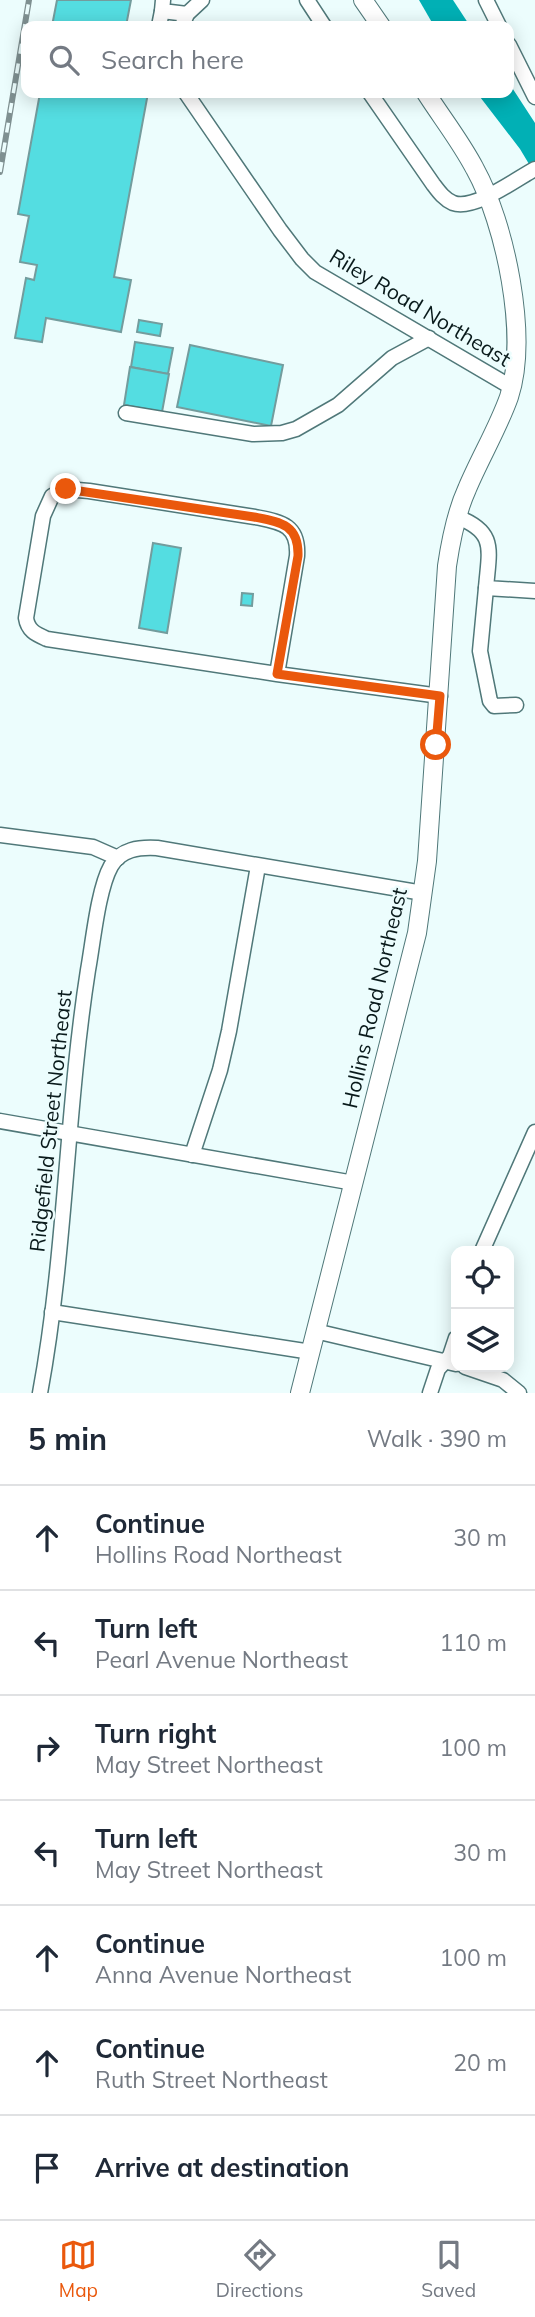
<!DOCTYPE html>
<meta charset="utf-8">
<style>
body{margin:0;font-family:Mulish,sans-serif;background:#f2f2f3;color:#1f2937}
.controls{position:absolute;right:21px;bottom:21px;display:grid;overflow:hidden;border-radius:14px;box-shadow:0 4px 18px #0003}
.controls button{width:63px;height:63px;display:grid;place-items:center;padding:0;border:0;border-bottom:2px solid #e0e1e3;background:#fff;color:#1f2937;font:35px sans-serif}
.stop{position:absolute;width:21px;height:21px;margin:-16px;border:5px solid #ea580c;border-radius:50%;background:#fff}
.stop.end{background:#ea580c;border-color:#fff;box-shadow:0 2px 7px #0008}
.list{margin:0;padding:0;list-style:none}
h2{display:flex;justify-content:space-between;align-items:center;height:91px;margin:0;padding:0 28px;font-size:30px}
h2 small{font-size:23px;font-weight:400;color:#747a83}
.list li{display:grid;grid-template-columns:46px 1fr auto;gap:21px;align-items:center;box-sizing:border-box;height:105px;padding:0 28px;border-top:2px solid #e0e1e3}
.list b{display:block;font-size:26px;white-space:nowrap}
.list p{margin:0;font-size:23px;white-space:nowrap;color:#747a83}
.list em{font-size:23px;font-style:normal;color:#747a83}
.icon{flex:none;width:38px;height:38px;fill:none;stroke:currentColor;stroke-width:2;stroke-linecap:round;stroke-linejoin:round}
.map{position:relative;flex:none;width:535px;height:1393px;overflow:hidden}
.search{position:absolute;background:#fff;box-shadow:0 4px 18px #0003;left:21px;right:21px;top:21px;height:77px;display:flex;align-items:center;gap:18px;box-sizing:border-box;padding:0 24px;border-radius:14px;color:#747a83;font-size:26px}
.sheet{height:826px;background:#fff}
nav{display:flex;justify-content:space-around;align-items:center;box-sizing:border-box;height:98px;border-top:2px solid #e0e1e3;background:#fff;font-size:19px;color:#747a83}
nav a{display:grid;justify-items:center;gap:4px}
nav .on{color:#ea580c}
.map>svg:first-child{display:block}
.water{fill:#01b0b5}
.building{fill:#54dde1;stroke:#739c9d;stroke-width:2}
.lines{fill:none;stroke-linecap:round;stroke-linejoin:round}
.minor-casing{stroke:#507879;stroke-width:17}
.major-casing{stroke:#507879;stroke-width:20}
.minor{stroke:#fff;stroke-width:14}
.major{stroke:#fff;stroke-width:18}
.rail-casing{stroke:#7f9091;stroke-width:6}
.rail{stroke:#ecfdfd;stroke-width:3.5;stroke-dasharray:10;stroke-linecap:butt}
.route{stroke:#ea580c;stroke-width:9}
.labels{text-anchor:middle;stroke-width:5;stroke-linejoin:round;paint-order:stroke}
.street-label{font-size:21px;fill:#091a1b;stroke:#ecfdfd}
</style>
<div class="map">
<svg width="535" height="1393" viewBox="0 0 535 1393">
<rect width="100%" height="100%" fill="#ecfdfd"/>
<g class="water">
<polygon points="419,0 453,0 470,26 434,26"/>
<polygon points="509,83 535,123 535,174 520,149 477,93 509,93"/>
</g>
<g class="building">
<polygon points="57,0 131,0 126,26 52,26"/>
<polygon points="40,93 148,93 114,277 131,280 121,332 46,318 42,342 15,338 26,278 34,280 37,265 20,262 29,216 18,214"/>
<polygon points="139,320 162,324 160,336 137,332"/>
<polygon points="135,342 173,348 168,374 131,367"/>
<polygon points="190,345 283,365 271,426 177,407"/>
<polygon points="130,367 169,374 162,412 124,405"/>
<polygon points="153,543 181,548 167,633 139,628"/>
<polygon points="242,593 253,594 252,606 241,605"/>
</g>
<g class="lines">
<defs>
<g id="minor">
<polyline points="163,0 162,11 187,14"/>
<polyline points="307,0 324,26"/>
<polyline points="486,0 499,26"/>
<polyline points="159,26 162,11"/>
<polyline points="182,26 187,14 202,0"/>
<polyline points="509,45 535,97"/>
<polyline points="186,93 280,230 302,259 315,272 511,387"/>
<path d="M370,93L433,184C439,192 444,199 453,203C474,211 516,179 535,169"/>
<polyline points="126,413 253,434 282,433 296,429 338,405 392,358 429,338"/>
<path d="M457,517C497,532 489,550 486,588L535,591"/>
<polyline points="486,588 480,651 490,701 494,706 516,705"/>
<path d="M277,674L297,556C299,524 280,522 255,517L89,491L66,489L52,496L43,516L26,618C28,631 36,634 47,639L277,674L440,696"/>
<polyline points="0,835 93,847 118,858"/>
<polyline points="0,1121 354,1183"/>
<polyline points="192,1155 220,1070 229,1031 258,866"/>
<polyline points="482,1251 535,1132"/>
<polyline points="52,1312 311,1352"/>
<polyline points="315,1331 456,1364"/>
<polyline points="465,1367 503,1380 519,1393"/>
<path d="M40,1393C66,1253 66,1110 88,970C93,943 98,889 111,866C121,849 139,847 157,848L423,893"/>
<polyline points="430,1393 438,1369 450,1356 456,1338"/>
</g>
<g id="major">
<polyline points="363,0 381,26"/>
<path d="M300,1393L417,933L427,861L447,566C451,539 456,513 467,489C480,458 498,428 509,397C529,336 505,223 475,169C461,142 442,118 426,93"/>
</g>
</defs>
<use href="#minor" class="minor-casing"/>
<use href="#major" class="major-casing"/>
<use href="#minor" class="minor"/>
<use href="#major" class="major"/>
<defs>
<polyline id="rail" points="0,172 29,0"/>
</defs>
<use href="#rail" class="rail-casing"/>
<use href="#rail" class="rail"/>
</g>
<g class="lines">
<path class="route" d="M66,489L254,517C280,522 299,524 298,556L277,674L440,696L436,745"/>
</g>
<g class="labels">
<g class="street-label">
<text transform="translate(420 308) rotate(31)" y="7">Riley Road Northeast</text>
<text transform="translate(375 998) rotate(-77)" y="7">Hollins Road Northeast</text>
<text transform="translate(51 1121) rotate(-84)" y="7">Ridgefield Street Northeast</text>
</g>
</g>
</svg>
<div class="controls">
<button><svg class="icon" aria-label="locate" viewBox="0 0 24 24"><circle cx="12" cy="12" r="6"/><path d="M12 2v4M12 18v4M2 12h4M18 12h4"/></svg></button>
<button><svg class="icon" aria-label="layers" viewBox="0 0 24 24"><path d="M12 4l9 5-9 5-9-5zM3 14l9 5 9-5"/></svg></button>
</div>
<div class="stop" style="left:436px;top:745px"></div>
<div class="stop end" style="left:66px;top:489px"></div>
<div class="search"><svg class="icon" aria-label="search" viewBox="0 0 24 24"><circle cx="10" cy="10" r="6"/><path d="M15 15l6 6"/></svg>Search here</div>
</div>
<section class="sheet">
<h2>5 min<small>Walk · 390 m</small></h2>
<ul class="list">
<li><svg class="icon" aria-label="ahead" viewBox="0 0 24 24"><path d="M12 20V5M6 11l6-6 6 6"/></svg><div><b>Continue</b><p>Hollins Road Northeast</p></div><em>30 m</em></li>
<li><svg class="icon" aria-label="left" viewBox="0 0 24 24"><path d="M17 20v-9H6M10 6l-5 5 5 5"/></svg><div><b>Turn left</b><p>Pearl Avenue Northeast</p></div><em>110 m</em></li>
<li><svg class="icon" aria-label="right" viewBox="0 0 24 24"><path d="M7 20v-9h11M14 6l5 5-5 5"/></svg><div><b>Turn right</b><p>May Street Northeast</p></div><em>100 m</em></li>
<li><svg class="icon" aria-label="left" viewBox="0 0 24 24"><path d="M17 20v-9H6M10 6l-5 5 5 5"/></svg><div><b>Turn left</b><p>May Street Northeast</p></div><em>30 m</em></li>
<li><svg class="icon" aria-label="ahead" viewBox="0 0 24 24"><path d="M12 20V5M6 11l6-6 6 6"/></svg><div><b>Continue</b><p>Anna Avenue Northeast</p></div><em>100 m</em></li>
<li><svg class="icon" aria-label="ahead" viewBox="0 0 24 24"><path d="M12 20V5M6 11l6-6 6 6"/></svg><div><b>Continue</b><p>Ruth Street Northeast</p></div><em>20 m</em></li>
<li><svg class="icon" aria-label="arrive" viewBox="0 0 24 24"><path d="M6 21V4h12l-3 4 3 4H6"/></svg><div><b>Arrive at destination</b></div></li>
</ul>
</section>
<nav>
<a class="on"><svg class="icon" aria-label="map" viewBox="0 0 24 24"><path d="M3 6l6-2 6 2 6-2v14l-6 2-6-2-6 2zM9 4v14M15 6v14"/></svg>Map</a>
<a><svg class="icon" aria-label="directions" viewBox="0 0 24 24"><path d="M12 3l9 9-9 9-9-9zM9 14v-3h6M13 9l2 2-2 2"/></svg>Directions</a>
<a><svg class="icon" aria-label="saved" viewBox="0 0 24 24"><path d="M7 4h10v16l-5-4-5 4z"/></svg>Saved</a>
</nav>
